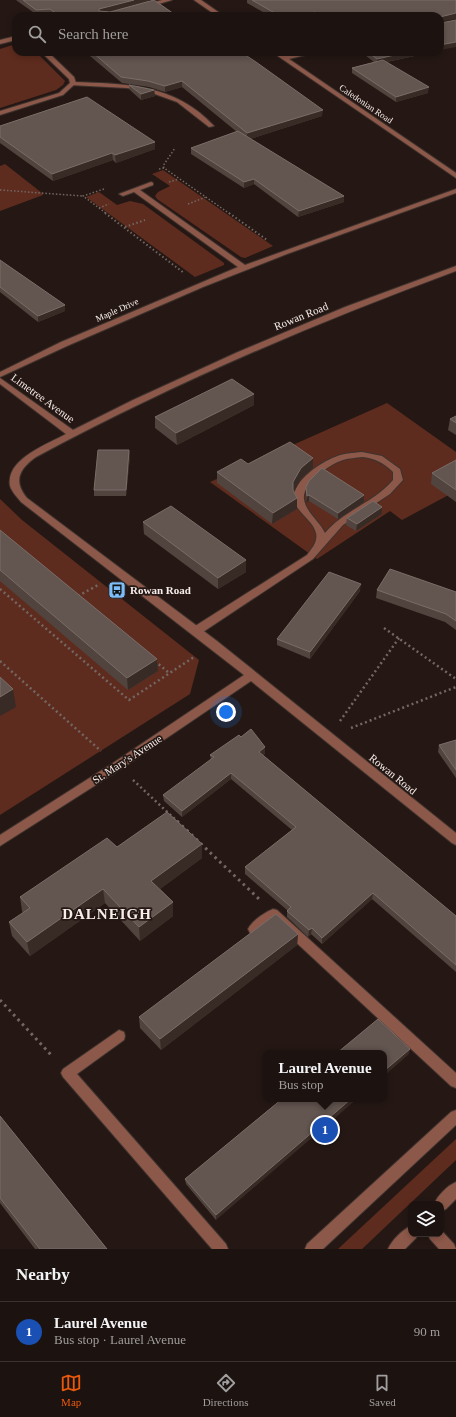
<!DOCTYPE html>
<meta charset="utf-8">
<style>
body{margin:0;font-family:Georgia,serif;background:#251b18;color:#f1f3f6}
.controls{position:absolute;right:12px;bottom:12px;display:grid;overflow:hidden;border-radius:8px;box-shadow:0 2px 6px #0003}
.controls button{width:36px;height:36px;display:grid;place-items:center;padding:0;border:0;border-bottom:1px solid #3a322f;background:#1c120f;color:#f1f3f6;font:20px sans-serif}
.you{position:absolute;left:226px;top:712px;width:14px;height:14px;margin:-10px;border:3px solid #fff;border-radius:50%;background:#1a73e8;box-shadow:0 0 0 6px #1a73e833}
.badge{display:grid;place-items:center;width:26px;height:26px;border-radius:50%;background:#ea580c;color:#fff;font-size:13px;font-weight:700}
.pin{position:absolute;translate:-50% -50%;border:2px solid #fff;box-shadow:0 1px 4px #0006}
.popup{position:absolute;left:263px;top:1050px;width:124px;height:52px;box-sizing:border-box;display:grid;place-content:center;border-radius:8px;background:#1c120f;filter:drop-shadow(0 1px 3px #0005);font-size:13px;white-space:nowrap;color:#a09e9e}
.popup b{font-size:15px;color:#f1f3f6}
.popup::after{content:'';position:absolute;left:50%;top:100%;margin-left:-8px;border:8px solid transparent;border-top-color:#1c120f}
.list{margin:0;padding:0;list-style:none}
h2{display:flex;justify-content:space-between;align-items:center;height:52px;margin:0;padding:0 16px;font-size:17px}
h2 small{font-size:13px;font-weight:400;color:#a09e9e}
.list li{display:grid;grid-template-columns:26px 1fr auto;gap:12px;align-items:center;box-sizing:border-box;height:60px;padding:0 16px;border-top:1px solid #3a322f}
.list b{display:block;font-size:15px;white-space:nowrap}
.list p{margin:0;font-size:13px;white-space:nowrap;color:#a09e9e}
.list em{font-size:13px;font-style:normal;color:#a09e9e}
.icon{flex:none;width:22px;height:22px;fill:none;stroke:currentColor;stroke-width:2;stroke-linecap:round;stroke-linejoin:round}
.map{position:relative;flex:none;width:456px;height:1249px;overflow:hidden}
.search{position:absolute;background:#1c120f;box-shadow:0 2px 6px #0003;left:12px;right:12px;top:12px;height:44px;display:flex;align-items:center;gap:10px;box-sizing:border-box;padding:0 14px;border-radius:12px;color:#a09e9e;font-size:15px}
.sheet{height:112px;background:#1c120f}
nav{display:flex;justify-content:space-around;align-items:center;box-sizing:border-box;height:56px;border-top:1px solid #3a322f;background:#1c120f;font-size:11px;color:#a09e9e}
nav a{display:grid;justify-items:center;gap:2px}
nav .on{color:#ea580c}
.map>svg:first-child{display:block}
.green{fill:#5e2c1e}
.lines{fill:none;stroke-linecap:round;stroke-linejoin:round}
.service-casing{stroke:#3e322e;stroke-width:2}
.minor-casing{stroke:#3e322e;stroke-width:2}
.path-far3{stroke:#736763;stroke-width:1.5;stroke-dasharray:1.5 2;stroke-linecap:butt}
.path-far2{stroke:#736763;stroke-width:2;stroke-dasharray:1.5 2.5;stroke-linecap:butt}
.path-far1{stroke:#736763;stroke-width:2.5;stroke-dasharray:2 3;stroke-linecap:butt}
.path{stroke:#736763;stroke-width:3;stroke-dasharray:2.5 4;stroke-linecap:butt}
.service{fill:#8c5849;fill-rule:evenodd}
.minor{fill:#8c5849;fill-rule:evenodd}
.wall{fill:#51433e}
.shaded-wall{fill:#382a25}
.building{fill:#635550;stroke:#7a6d68}
.labels{text-anchor:middle;stroke-width:3.5;stroke-linejoin:round;paint-order:stroke}
.far-street-label{font-size:9px;fill:#f7edea;stroke:#251814}
.street-label{font-size:11px;fill:#f7edea;stroke:#251814}
.poi-label{font-size:11px;font-weight:bold;fill:#f7edea;stroke:#251814;text-anchor:start}
.district-label{font-size:15px;font-weight:bold;letter-spacing:1px;fill:#f7edea;stroke:#251814}
</style>
<div class="map">
<svg width="456" height="1249" viewBox="0 0 456 1249">
<rect width="100%" height="100%" fill="#251814"/>
<g class="green">
<polygon points="16,44 16,52 36,52 65,81 63,85 56,90 0,108 0,49"/>
<polygon points="5,164 42,193 43,195 0,211 0,166"/>
<polygon points="163,170 273,246 245,258 241,257 157,199 155,196 158,192 170,186 152,174"/>
<polygon points="99,192 117,205 130,201 143,204 224,263 224,265 195,277 86,197"/>
<polygon points="387,403 456,452 456,491 402,520 390,511 317,559 210,482"/>
<polygon points="0,499 22,520 199,660 190,694 0,815"/>
<polygon points="456,1139 456,1160 362,1249 338,1249"/>
</g>
<g class="lines">
<defs>
<g id="service">
<path d="M72,82C126,84 174,83 214,126L209,127L177,102L152,93L127,88L70,85V83Z"/>
<path d="M362,452L382,456L400,469L403,480L390,494L343,525L313,559L200,634H192L191,631L192,628L307,555C312,548 318,542 316,533C313,520 297,513 294,500C291,482 321,462 335,457C343,453 353,453 362,452ZM362,457C374,458 384,463 393,472V480C375,502 344,510 325,533C320,522 305,511 304,499C302,483 330,464 343,460C349,458 356,458 362,457Z"/>
<path d="M273,909L277,910L456,1073V1088L451,1086L273,921C266,927 259,936 250,933L248,929C252,921 265,912 273,909Z"/>
<polygon points="119,1030 124,1032 125,1036 124,1040 77,1074 226,1244 228,1249 212,1249 63,1077 61,1073 63,1069"/>
</g>
<g id="minor">
<polygon points="162,0 172,0 145,8 142,6"/>
<polygon points="194,0 201,0 224,16 217,16"/>
<polygon points="16,36 16,40 0,44 0,40"/>
<polygon points="41,52 48,52 74,77 76,83 63,95 0,115 0,111 59,93 70,83 69,79"/>
<polygon points="272,52 279,52 285,56 306,52 318,52 289,59 456,173 456,178"/>
<polygon points="151,182 153,183 153,185 140,190 245,265 456,189 456,193 287,254 203,287 67,346 0,377 0,372 61,342 238,267 134,192 123,196 119,194"/>
<path d="M456,266V271C312,324 172,384 36,457C19,469 13,481 27,498L217,641L456,833V845L452,843L251,681L121,769L0,846V835L113,763L244,675L21,502C17,497 12,492 10,486C5,459 48,444 66,434L0,384V378L73,430L133,400L238,352L345,307Z"/>
<polygon points="456,1110 456,1125 323,1249 305,1249 307,1244 451,1112"/>
<path d="M456,1182V1199L446,1209L441,1211V1204H434C438,1195 447,1186 456,1182Z"/>
<path d="M411,1226V1234H418L416,1238L405,1249H388C392,1240 402,1230 411,1226Z"/>
<polygon points="441,1230 454,1244 456,1249 439,1249 430,1239 428,1234 441,1234"/>
</g>
</defs>
<use href="#service" class="service-casing"/>
<use href="#minor" class="minor-casing"/>
<g class="path-far3">
<polyline points="164,168 163,166 175,148"/>
<polyline points="159,169 164,168 230,214"/>
<polyline points="169,182 179,179"/>
<polyline points="104,189 83,196 107,214"/>
<polyline points="0,190 83,196"/>
<polyline points="188,204 206,197"/>
<polyline points="99,208 109,204"/>
</g>
<g class="path-far2">
<polyline points="105,213 184,273"/>
<polyline points="229,213 267,240"/>
<polyline points="125,227 145,220"/>
</g>
<g class="path-far1">
<polyline points="0,589 129,700 194,657"/>
<polyline points="78,596 100,584"/>
<polyline points="384,628 456,679"/>
<polyline points="0,661 101,751"/>
<polyline points="155,661 169,673"/>
<polyline points="340,721 399,638"/>
<polyline points="351,728 456,687"/>
<polyline points="133,780 178,822"/>
</g>
<g class="path">
<polyline points="177,821 259,899"/>
<polyline points="0,1000 53,1057"/>
</g>
<use href="#service" class="service"/>
<use href="#minor" class="minor"/>
</g>
<g class="wall">
<polygon points="16,0 149,0 149,2 177,16 52,16 50,14 37,15"/>
<polygon points="247,0 456,0 456,19 440,16 270,16 247,3"/>
<polygon points="90,52 241,52 322,116 250,139 344,202 298,217 254,184 244,188 191,154 191,148 237,132 182,87 165,92 149,87 122,83 90,56"/>
<polygon points="361,52 433,52 387,62 428,93 396,102 352,73 352,68 374,62"/>
<polygon points="129,85 154,90 155,96 141,100 130,90"/>
<polygon points="0,126 155,142 155,149 116,163 113,160 53,181 0,143"/>
<polygon points="0,260 65,305 65,311 38,322 0,292"/>
<polygon points="254,394 254,405 177,445 155,428 155,417"/>
<polygon points="456,416 456,435 448,430 450,419"/>
<polygon points="129,450 130,456 126,496 94,496 94,490"/>
<polygon points="456,460 456,502 431,484 432,473"/>
<polygon points="248,464 313,468 301,479 294,491 297,498 297,509 272,524 217,483 217,472"/>
<polygon points="306,487 364,495 364,502 338,519 309,501 306,503"/>
<polygon points="382,507 382,514 356,531 346,525 347,518"/>
<polygon points="143,522 246,572 218,589 144,534"/>
<polygon points="0,530 157,659 158,671 128,690 0,581"/>
<polygon points="377,590 456,592 456,630 445,622 376,598"/>
<polygon points="360,591 310,659 277,645 277,639"/>
<polygon points="241,737 265,747 265,754 263,755 456,916 456,972 372,899 322,944 311,934 308,937 287,917 287,910 245,874 245,867 292,830 231,779 182,817 164,801 163,795 211,760 210,755"/>
<polygon points="456,740 456,778 438,752 439,745"/>
<polygon points="202,844 202,858 160,889 173,902 173,916 140,941 105,903 30,956 12,936 9,922 23,913 22,911 20,897 117,847"/>
<polygon points="298,934 297,945 161,1050 140,1028 139,1017"/>
<polygon points="282,1099 216,1220 186,1184 185,1179"/>
<polygon points="0,1116 107,1249 35,1249 0,1203"/>
</g>
<g class="shaded-wall">
<polygon points="134,0 149,0 149,2 100,15 99,11 99,9"/>
<polygon points="315,12 315,16 300,16"/>
<polygon points="456,13 456,19 440,22 440,17"/>
<polygon points="456,42 456,47 440,50 440,45"/>
<polygon points="408,52 433,52 377,64 377,59"/>
<polygon points="182,81 182,87 165,92 165,86"/>
<polygon points="429,87 428,93 396,102 396,97"/>
<polygon points="154,90 155,96 141,100 141,94"/>
<polygon points="323,110 322,116 247,140 247,133"/>
<polygon points="155,142 155,149 116,163 115,155"/>
<polygon points="112,153 113,160 53,181 52,174"/>
<polygon points="254,179 254,184 244,188 244,182"/>
<polygon points="344,196 344,202 298,217 299,211"/>
<polygon points="65,305 65,311 38,322 38,316"/>
<polygon points="254,394 254,405 177,445 176,433"/>
<polygon points="129,450 130,456 126,496 126,490"/>
<polygon points="313,458 313,468 301,479 293,493 293,482 301,468"/>
<polygon points="309,495 309,501 306,503 307,496"/>
<polygon points="364,495 364,502 338,519 338,513"/>
<polygon points="297,498 297,509 272,524 273,513"/>
<polygon points="382,507 382,514 356,531 357,524"/>
<polygon points="246,560 246,572 218,589 218,578"/>
<polygon points="361,584 360,591 310,659 310,652"/>
<polygon points="157,659 158,671 128,690 127,678"/>
<polygon points="13,689 16,707 0,716 0,697"/>
<polygon points="265,747 265,754 259,758 259,752"/>
<polygon points="231,773 231,779 182,817 182,811"/>
<polygon points="202,844 202,858 152,895 151,881"/>
<polygon points="103,889 105,903 30,956 27,942"/>
<polygon points="373,893 372,899 322,944 322,938"/>
<polygon points="173,902 173,916 140,941 139,927"/>
<polygon points="312,928 311,934 308,937 309,930"/>
<polygon points="298,934 297,945 161,1050 160,1039"/>
<polygon points="410,1049 409,1054 384,1076 384,1071"/>
<polygon points="351,1099 357,1099 216,1220 216,1215"/>
</g>
<g class="building">
<polygon points="23,0 134,0 99,9 99,11 110,12 154,0 177,16 60,16 50,9 36,10"/>
<polygon points="252,0 456,0 456,13 440,17 440,16 321,16 315,12 300,16 280,16"/>
<polygon points="456,20 456,42 440,45 440,22 441,23"/>
<polygon points="92,52 241,52 256,62 323,110 247,133 182,81 165,86 148,81 121,77"/>
<polygon points="368,52 408,52 377,59"/>
<polygon points="383,60 429,87 396,97 352,68"/>
<polygon points="129,85 154,90 141,94"/>
<polygon points="87,97 155,142 115,155 112,153 52,174 0,137 0,126"/>
<polygon points="238,131 344,196 299,211 254,179 244,182 191,148"/>
<polygon points="0,260 65,305 38,316 0,287"/>
<polygon points="232,379 254,394 176,433 155,417"/>
<polygon points="456,416 456,423 450,419"/>
<polygon points="290,442 313,458 301,468 293,482 293,490 297,498 273,513 217,472 241,459 248,464"/>
<polygon points="98,450 129,450 126,490 94,490"/>
<polygon points="456,460 456,490 432,473"/>
<polygon points="322,468 364,495 338,513 309,495 307,496 306,487 309,481"/>
<polygon points="373,501 382,507 357,524 347,518"/>
<polygon points="171,506 246,560 218,578 143,522"/>
<polygon points="0,530 157,659 127,678 0,570"/>
<polygon points="390,569 456,592 456,621 446,614 377,590"/>
<polygon points="329,572 361,584 310,652 277,639"/>
<polygon points="0,677 13,689 0,697"/>
<polygon points="251,729 265,747 259,752 456,916 456,965 373,893 322,938 312,928 309,930 287,911 291,907 245,867 296,827 231,773 182,811 163,795 214,757 210,755 239,735 241,737"/>
<polygon points="456,740 456,770 439,745"/>
<polygon points="167,812 202,844 151,881 173,902 139,927 103,889 27,942 9,922 30,908 20,897 107,838 117,847"/>
<polygon points="276,914 298,934 160,1039 139,1017"/>
<polygon points="378,1019 410,1049 384,1071 384,1053 337,1053"/>
<polygon points="282,1099 351,1099 216,1215 185,1179"/>
<polygon points="0,1116 107,1249 40,1249 0,1198"/>
</g>
<defs>
<symbol id="bus-square" viewBox="-11 -11 22 22"><rect x="-9" y="-9" width="18" height="18" rx="4" fill="#7dbef9" stroke="#251814"/><path d="M-5-6H5V4H4V6H2V4H-2V6H-4V4H-5ZM-3.5-4V0h7V-4ZM-3.5 1.2v1.5H-2V1.2ZM2 1.2v1.5H3.5V1.2Z" fill="#111"/></symbol>
</defs>
<g fill-rule="evenodd">
<use href="#bus-square" x="107" y="580" width="20" height="20"/>
</g>
<g class="labels">
<g class="far-street-label">
<text transform="translate(366 104) rotate(34)" y="3">Caledonian Road</text>
<text transform="translate(117 310) rotate(-24)" y="3">Maple Drive</text>
</g>
<g class="street-label">
<text transform="translate(301 316) rotate(-22)" y="4">Rowan Road</text>
<text transform="translate(43 398) rotate(36)" y="4">Limetree Avenue</text>
<text transform="translate(127 759) rotate(-33)" y="4">St. Mary's Avenue</text>
<text transform="translate(393 774) rotate(39)" y="4">Rowan Road</text>
</g>
<g class="poi-label">
<text x="130" y="594">Rowan Road</text>
</g>
<g class="district-label">
<text x="107" y="919">DALNEIGH</text>
</g>
</g>
</svg>
<div class="controls">
<button><svg class="icon" aria-label="layers" viewBox="0 0 24 24"><path d="M12 4l9 5-9 5-9-5zM3 14l9 5 9-5"/></svg></button>
</div>
<div class="you"></div>
<div class="pin badge" style="left:325px;top:1130px;background:#1a4fb4">1</div>
<div class="popup"><b>Laurel Avenue</b>Bus stop</div>
<div class="search"><svg class="icon" aria-label="search" viewBox="0 0 24 24"><circle cx="10" cy="10" r="6"/><path d="M15 15l6 6"/></svg>Search here</div>
</div>
<section class="sheet">
<h2>Nearby<small></small></h2>
<ul class="list">
<li><span class="badge" style="background:#1a4fb4">1</span><div><b>Laurel Avenue</b><p>Bus stop · Laurel Avenue</p></div><em>90 m</em></li>
</ul>
</section>
<nav>
<a class="on"><svg class="icon" aria-label="map" viewBox="0 0 24 24"><path d="M3 6l6-2 6 2 6-2v14l-6 2-6-2-6 2zM9 4v14M15 6v14"/></svg>Map</a>
<a><svg class="icon" aria-label="directions" viewBox="0 0 24 24"><path d="M12 3l9 9-9 9-9-9zM9 14v-3h6M13 9l2 2-2 2"/></svg>Directions</a>
<a><svg class="icon" aria-label="saved" viewBox="0 0 24 24"><path d="M7 4h10v16l-5-4-5 4z"/></svg>Saved</a>
</nav>
